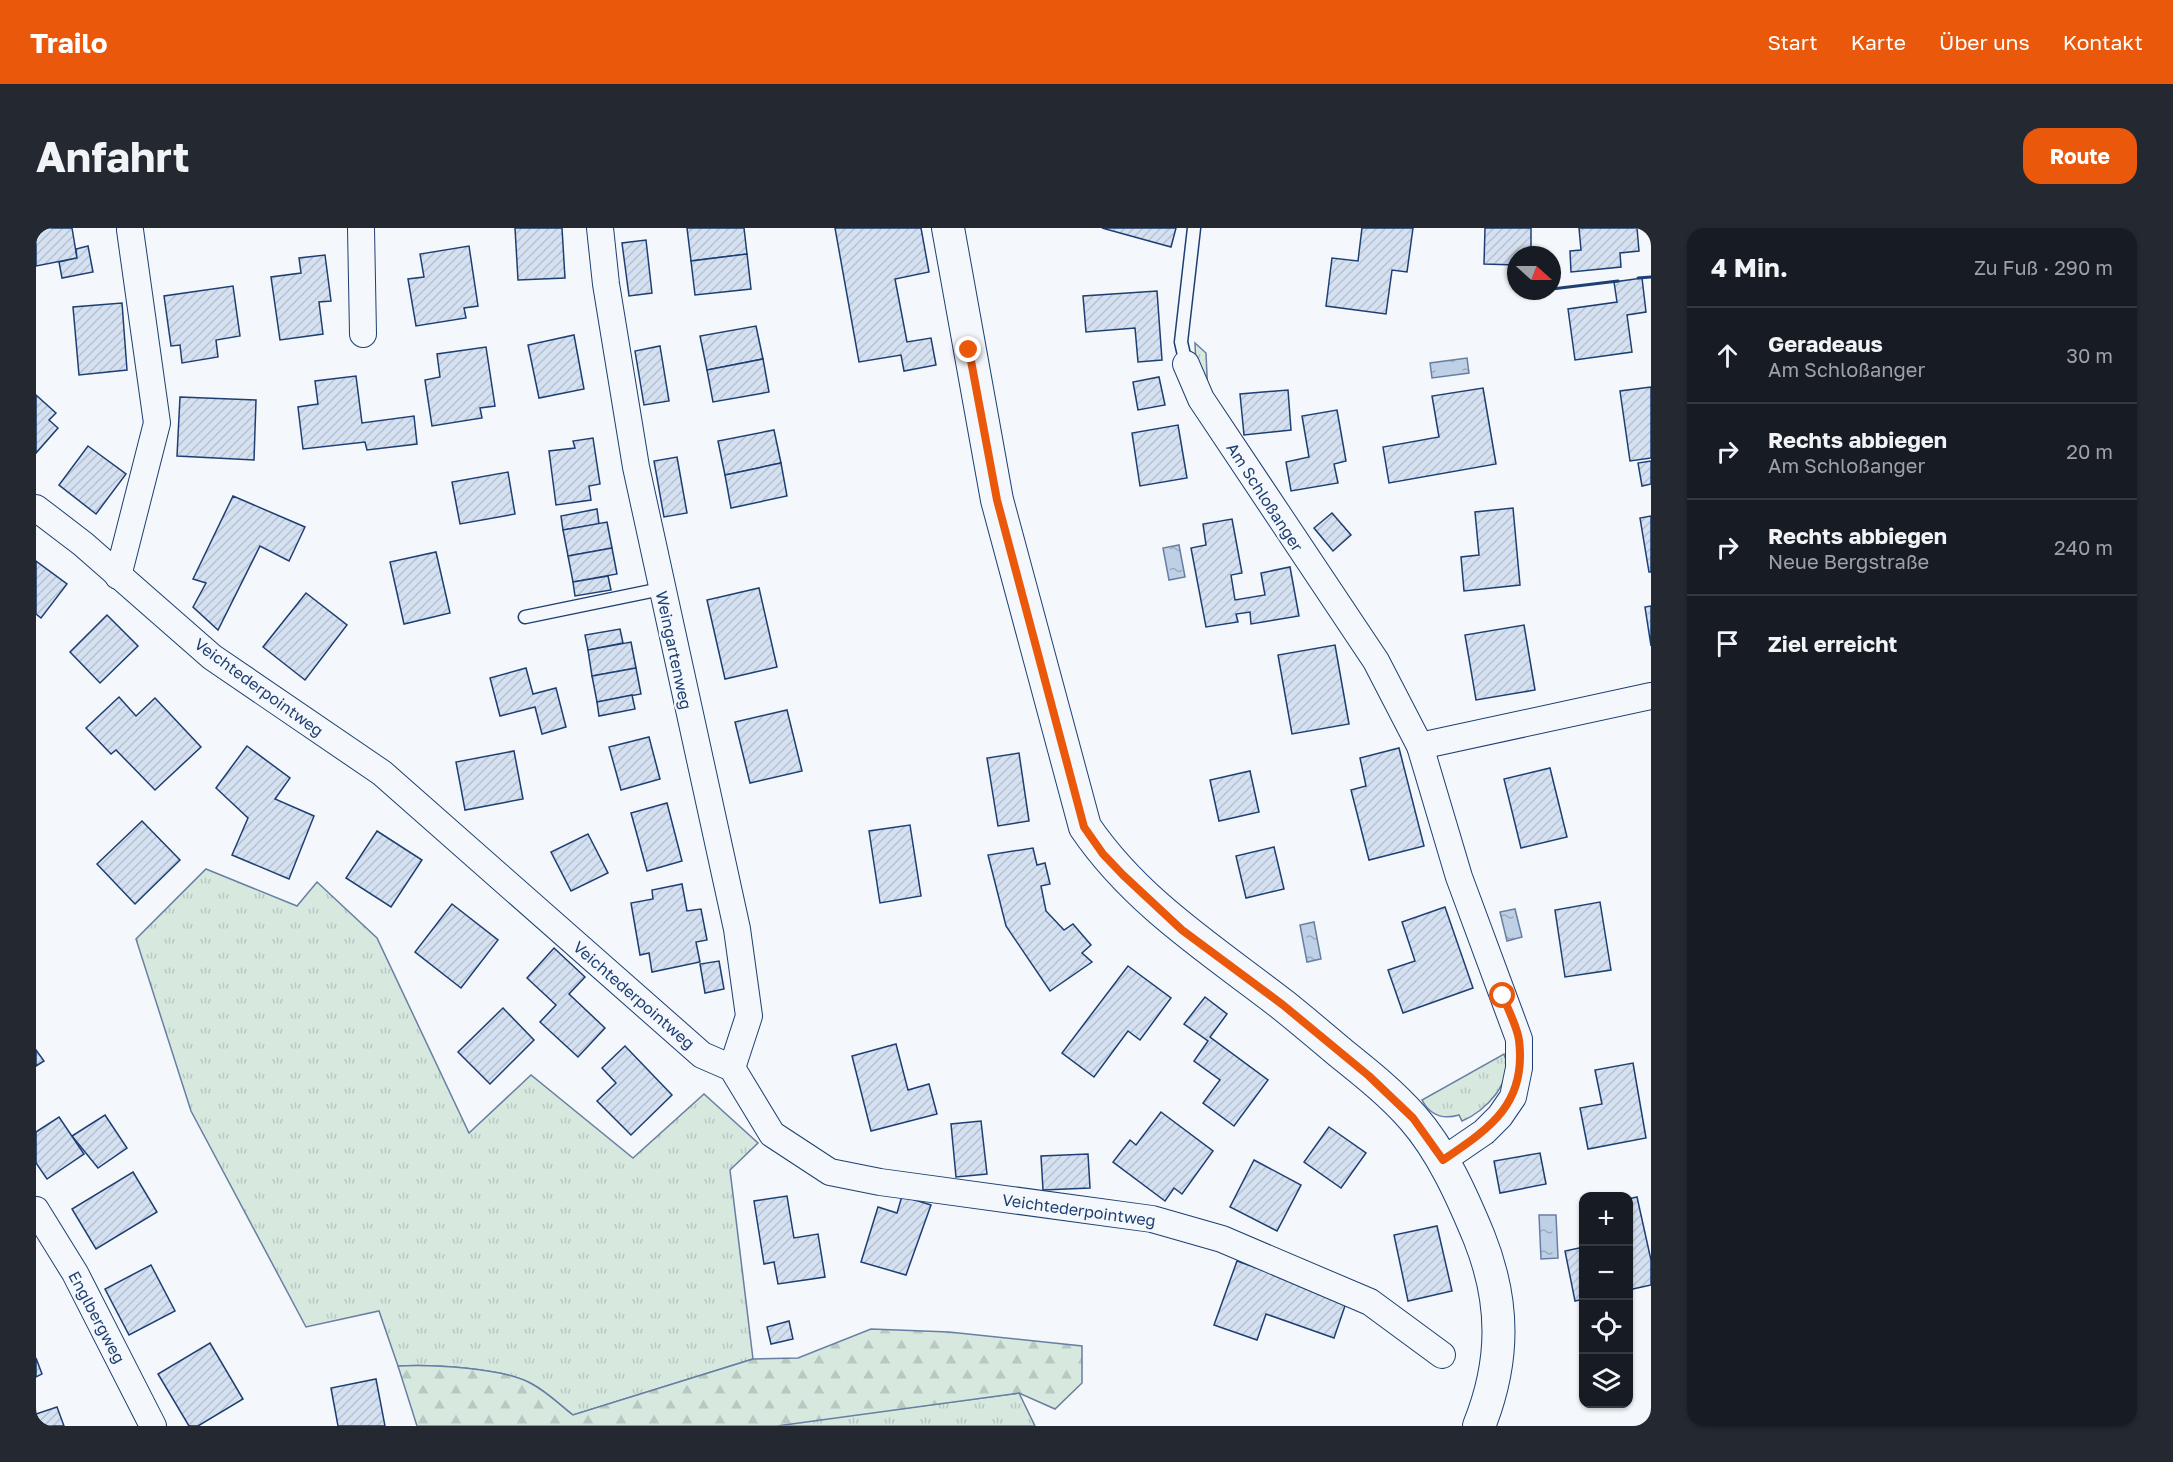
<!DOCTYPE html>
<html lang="de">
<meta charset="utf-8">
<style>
body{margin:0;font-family:"Golos Text",sans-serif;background:#242831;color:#f1f3f6}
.controls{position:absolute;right:18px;bottom:18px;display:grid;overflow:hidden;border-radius:12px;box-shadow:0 2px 4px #0004}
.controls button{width:54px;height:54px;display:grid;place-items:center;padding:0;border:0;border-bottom:2px solid #363941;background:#171b24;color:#f1f3f6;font:30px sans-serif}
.compass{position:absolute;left:1471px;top:18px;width:54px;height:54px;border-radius:50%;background:#171b24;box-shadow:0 2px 4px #0004;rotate:111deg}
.stop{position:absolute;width:18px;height:18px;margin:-14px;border:4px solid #ea580c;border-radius:50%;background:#fff}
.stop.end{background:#ea580c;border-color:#fff;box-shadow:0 2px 6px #0008}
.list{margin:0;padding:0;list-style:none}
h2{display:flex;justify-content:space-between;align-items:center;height:78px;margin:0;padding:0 24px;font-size:26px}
h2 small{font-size:20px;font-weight:400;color:#9ea1a6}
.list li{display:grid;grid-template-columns:39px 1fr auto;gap:18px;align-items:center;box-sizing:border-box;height:96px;padding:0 24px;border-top:2px solid #363941}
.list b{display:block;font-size:22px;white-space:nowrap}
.list p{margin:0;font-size:20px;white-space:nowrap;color:#9ea1a6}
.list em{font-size:20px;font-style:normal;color:#9ea1a6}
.icon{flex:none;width:33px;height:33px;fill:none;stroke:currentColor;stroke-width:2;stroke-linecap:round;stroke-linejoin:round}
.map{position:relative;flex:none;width:1615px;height:1198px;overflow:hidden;border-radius:18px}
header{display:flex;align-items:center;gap:36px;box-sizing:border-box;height:84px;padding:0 30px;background:#ea580c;color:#fff}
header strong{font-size:28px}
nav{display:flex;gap:33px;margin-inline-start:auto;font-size:21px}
.intro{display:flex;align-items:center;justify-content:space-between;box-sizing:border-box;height:144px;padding:0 36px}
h1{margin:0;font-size:42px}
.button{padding:15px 27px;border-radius:18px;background:#ea580c;color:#fff;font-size:21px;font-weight:700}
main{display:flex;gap:36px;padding:0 36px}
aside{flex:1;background:#171b24;border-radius:18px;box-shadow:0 2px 4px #0004}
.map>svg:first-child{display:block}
.grass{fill:url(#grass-tufts);stroke:#687fa3;stroke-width:1.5}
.forest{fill:url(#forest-firs);stroke:#687fa3;stroke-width:1.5}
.water{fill:url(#water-ripples);stroke:#687fa3;stroke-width:1.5}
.building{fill:url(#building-hatch);stroke:#1d3f73;stroke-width:1.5}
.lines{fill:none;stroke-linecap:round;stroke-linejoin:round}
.service-casing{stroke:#1d3f73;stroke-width:15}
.minor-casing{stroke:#1d3f73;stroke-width:28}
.tertiary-casing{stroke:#1d3f73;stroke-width:34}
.service{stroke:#f4f7fb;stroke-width:12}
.minor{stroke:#f4f7fb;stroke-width:26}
.tertiary{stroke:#f4f7fb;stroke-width:32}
.wall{stroke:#1d3f73;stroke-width:3}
.route{stroke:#ea580c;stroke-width:8}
.labels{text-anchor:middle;stroke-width:4.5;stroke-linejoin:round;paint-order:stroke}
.street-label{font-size:16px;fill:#1d3f73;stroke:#f4f7fb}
</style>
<header>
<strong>Trailo</strong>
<nav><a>Start</a><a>Karte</a><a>Über uns</a><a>Kontakt</a></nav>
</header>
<div class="intro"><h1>Anfahrt</h1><a class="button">Route</a></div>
<main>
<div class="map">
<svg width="1615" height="1198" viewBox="0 0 1615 1198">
<defs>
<pattern id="grass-tufts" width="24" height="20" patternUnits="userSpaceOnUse" patternTransform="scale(1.5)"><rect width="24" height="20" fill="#d7e8df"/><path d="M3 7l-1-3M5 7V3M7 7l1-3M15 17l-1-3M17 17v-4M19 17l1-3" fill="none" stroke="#b8c8c3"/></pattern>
<pattern id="forest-firs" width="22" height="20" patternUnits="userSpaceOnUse" patternTransform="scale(1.5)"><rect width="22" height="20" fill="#d7e8df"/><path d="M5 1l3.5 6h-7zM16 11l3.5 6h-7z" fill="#b8c8c3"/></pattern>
<pattern id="water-ripples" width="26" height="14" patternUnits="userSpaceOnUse" patternTransform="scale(1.5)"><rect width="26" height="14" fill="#bed0e5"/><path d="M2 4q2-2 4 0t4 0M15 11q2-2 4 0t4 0" fill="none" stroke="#9aaabe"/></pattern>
<pattern id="building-hatch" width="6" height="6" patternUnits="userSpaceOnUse" patternTransform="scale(1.5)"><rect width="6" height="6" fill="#d5e0f0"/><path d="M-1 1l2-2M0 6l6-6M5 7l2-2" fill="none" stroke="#b6c1d1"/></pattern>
</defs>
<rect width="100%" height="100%" fill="#f4f7fb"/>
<g class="grass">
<polygon points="1159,115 1170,125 1172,169 1160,139"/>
<path d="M170,641L261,678L281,654L341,710L433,905L495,847L597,930L668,866L722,915L694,942L717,1131L537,1187C524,1177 511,1164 496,1156C469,1140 393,1136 362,1138L343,1083L270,1099L155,883L100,711Z"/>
<path d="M1468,826C1479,853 1449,884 1426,893L1423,887C1406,892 1394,887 1386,872Z"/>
<polygon points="983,1165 999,1198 741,1198 747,1196"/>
</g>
<path class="forest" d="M835,1101L913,1104L1046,1118V1155L1019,1181L983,1165L741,1198H381L362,1138C393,1136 470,1140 496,1156C511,1164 524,1177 537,1187L717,1131L762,1130Z"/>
<g class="water">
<polygon points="1431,130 1433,145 1396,150 1394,135"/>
<polygon points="1143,317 1149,349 1133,352 1127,320"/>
<polygon points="1479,681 1486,709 1471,713 1464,684"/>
<polygon points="1278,694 1285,731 1271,734 1264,697"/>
<polygon points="1503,987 1520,987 1522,1030 1505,1031"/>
</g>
<g class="building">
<polygon points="0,0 36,0 41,30 0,38"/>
<polygon points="479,0 526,0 529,50 482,52"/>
<polygon points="651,0 708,0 711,26 655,33"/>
<polygon points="799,0 885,0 893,44 859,51 871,114 895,110 900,137 868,143 865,127 823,134"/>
<polygon points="1066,0 1140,0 1135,19"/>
<polygon points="1326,0 1377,0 1371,44 1356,42 1350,86 1290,78 1296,30 1322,33"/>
<polygon points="1449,0 1495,0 1495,27 1480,27 1480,37 1448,36"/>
<polygon points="1543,0 1601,0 1603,23 1584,25 1585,39 1535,44 1534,23 1545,22"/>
<polygon points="610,12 616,65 593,68 586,15"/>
<polygon points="52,18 57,44 26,50 23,34 41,30 40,21"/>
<polygon points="433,18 442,78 428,80 430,90 380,98 372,51 388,49 384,26"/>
<polygon points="711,26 715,61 659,67 655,33"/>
<polygon points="289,27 295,73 283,74 287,106 244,112 235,49 265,45 263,30"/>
<polygon points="1606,50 1610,84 1591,87 1596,124 1539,132 1532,81 1581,74 1578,54"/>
<polygon points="197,58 204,108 180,112 182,129 146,135 144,117 135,118 128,68"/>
<polygon points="1121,63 1126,132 1102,134 1099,100 1050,104 1047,68"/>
<polygon points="86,75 91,142 43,147 37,79"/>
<polygon points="720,98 727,131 671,142 664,108"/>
<polygon points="538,107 548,161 503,170 492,117"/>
<polygon points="624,118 633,173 608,177 599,123"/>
<polygon points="450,119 459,178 444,180 446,190 396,198 389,152 404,149 401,126"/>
<polygon points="727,131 733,164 677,174 671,142"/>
<polygon points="320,148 326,195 378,188 381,216 331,222 329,214 267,221 262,179 282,176 279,153"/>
<polygon points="1123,149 1129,177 1102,182 1097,154"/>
<polygon points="1615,159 1615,230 1594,233 1584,163"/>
<polygon points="1447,160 1460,236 1353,255 1347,219 1403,209 1396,168"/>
<polygon points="1252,162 1255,202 1208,207 1204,166"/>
<polygon points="0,167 20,185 13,192 22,200 0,225"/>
<polygon points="144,169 220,172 218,232 141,228"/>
<polygon points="1301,182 1310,233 1298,236 1302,255 1255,263 1250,234 1273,229 1266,188"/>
<polygon points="1142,197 1151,250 1104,258 1096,205"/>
<polygon points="738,202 745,235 689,247 682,213"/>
<polygon points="557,210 564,256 553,258 555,272 520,277 513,223 539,220 537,213"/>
<polygon points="52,218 90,246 60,286 23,257"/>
<polygon points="641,229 651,285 628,289 618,233"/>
<polygon points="1615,233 1615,256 1606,258 1602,235"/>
<polygon points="745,235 751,268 695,280 689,247"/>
<polygon points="472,244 479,286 424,296 416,254"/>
<polygon points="197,268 269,299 253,333 224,318 182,402 157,379 170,355 157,351"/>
<polygon points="1477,280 1484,357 1428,363 1425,329 1443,327 1439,284"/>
<polygon points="561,281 563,296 527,302 525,288"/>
<polygon points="1296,285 1315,307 1297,323 1278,300"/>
<polygon points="1615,288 1615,344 1613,344 1604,290"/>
<polygon points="1196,291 1206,345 1195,347 1199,372 1229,367 1225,345 1254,339 1263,388 1215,396 1214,384 1200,386 1202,394 1170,399 1155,320 1170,317 1167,296"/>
<polygon points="571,294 576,320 532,328 527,302"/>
<polygon points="576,320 581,346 537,354 532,328"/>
<polygon points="400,324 414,385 368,396 354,334"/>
<polygon points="0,333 31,356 5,390 0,386"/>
<polygon points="572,348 575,362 539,368 537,354"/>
<polygon points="723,360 741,439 689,451 671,372"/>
<polygon points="270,365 311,397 269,452 227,419"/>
<polygon points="1615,378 1615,418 1609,379"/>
<polygon points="71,387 102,418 64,455 34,424"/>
<polygon points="1488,397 1499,462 1440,472 1429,407"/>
<polygon points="584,401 587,415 552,422 549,407"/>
<polygon points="595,414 600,440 556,448 552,422"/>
<polygon points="1299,417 1313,496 1256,506 1242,427"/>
<polygon points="490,440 497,466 520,460 530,499 506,506 499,479 464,488 454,450"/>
<polygon points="600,440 605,466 561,474 556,448"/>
<polygon points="596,467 599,481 563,488 561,474"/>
<polygon points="83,469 100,488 119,470 165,519 119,562 80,522 75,526 50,500"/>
<polygon points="751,482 766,543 714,555 699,494"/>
<polygon points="613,509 624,551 585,562 573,519"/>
<polygon points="211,518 254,550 239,571 278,588 253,651 196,627 212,590 180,560"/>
<polygon points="1363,520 1388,618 1333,632 1315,562 1330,558 1324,530"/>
<polygon points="478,523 487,571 429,582 420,534"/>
<polygon points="983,525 993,593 962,598 951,530"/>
<polygon points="1514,540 1531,609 1485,620 1468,551"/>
<polygon points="1214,543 1223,584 1183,593 1174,552"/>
<polygon points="631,575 646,633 611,643 595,585"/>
<polygon points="106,593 144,632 99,676 61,636"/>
<polygon points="874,597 885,668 844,675 833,603"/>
<polygon points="341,603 386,632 355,679 310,650"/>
<polygon points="552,606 572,645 535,663 515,624"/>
<polygon points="1238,619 1248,661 1210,670 1200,628"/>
<polygon points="997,620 1001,637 1009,635 1014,656 1005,658 1010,683 1028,702 1037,696 1055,717 1046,725 1056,734 1014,763 970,698 952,627"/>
<polygon points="646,656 651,683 665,681 671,712 660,714 664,734 616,744 613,725 604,727 595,675 617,671 616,662"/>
<polygon points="1564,674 1575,742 1529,749 1519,682"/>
<polygon points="416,676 462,712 425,760 379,724"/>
<polygon points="1409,679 1437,760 1367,785 1352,742 1379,733 1366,694"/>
<polygon points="518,720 549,749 533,766 569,800 542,829 504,794 520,777 491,750"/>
<polygon points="683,733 688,761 669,765 664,736"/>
<polygon points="1092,738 1135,770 1104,812 1092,803 1058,849 1026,825"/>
<polygon points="1169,769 1191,786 1174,809 1232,852 1198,898 1167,875 1184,852 1158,833 1172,813 1148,796"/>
<polygon points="467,780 498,812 454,856 422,824"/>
<polygon points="860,816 872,862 893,856 901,886 835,903 816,828"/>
<polygon points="589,818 636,867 595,907 561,873 580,855 566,840"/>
<polygon points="0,822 8,833 0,838"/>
<polygon points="1597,835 1610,910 1552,921 1544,880 1566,876 1559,842"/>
<polygon points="1125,884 1177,923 1146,966 1138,960 1129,973 1077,934 1094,912 1100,917"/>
<polygon points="69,887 91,920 62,940 36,908"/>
<polygon points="23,889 48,926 11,951 0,935 0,904"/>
<polygon points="945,893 951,946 920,949 915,896"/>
<polygon points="1293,899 1330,925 1305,960 1268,934"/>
<polygon points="1504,925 1510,956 1464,965 1458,933"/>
<polygon points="1052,926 1054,960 1007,962 1005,928"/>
<polygon points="1218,932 1265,957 1241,1003 1194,979"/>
<polygon points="97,944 121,984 60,1021 36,981"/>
<polygon points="751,968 758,1010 782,1006 789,1049 742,1056 738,1034 728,1036 718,973"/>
<polygon points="866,968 895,977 870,1047 825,1034 842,979 861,985"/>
<polygon points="1601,969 1615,1032 1615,1057 1592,1062 1592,971"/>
<polygon points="1401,998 1416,1063 1372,1073 1358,1007"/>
<polygon points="1548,1019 1548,1071 1539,1073 1529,1023"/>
<polygon points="1201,1033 1311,1072 1298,1110 1230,1086 1221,1112 1178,1097"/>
<polygon points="115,1037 139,1083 93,1107 69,1061"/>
<polygon points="753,1093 757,1111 735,1116 731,1099"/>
<polygon points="174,1115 207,1171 162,1198 153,1198 122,1146"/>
<polygon points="0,1130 6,1146 0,1149"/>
<polygon points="340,1151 349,1198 302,1198 295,1160"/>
<polygon points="21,1179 28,1198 0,1198 0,1186"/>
</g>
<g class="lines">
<defs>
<g id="service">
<polyline points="1150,136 1145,114 1158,0"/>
<polyline points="489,389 625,361"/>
</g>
<g id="minor">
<polyline points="325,0 327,106"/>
<polyline points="564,0 570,56 600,239 701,701 713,788 696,840"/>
<polyline points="1150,136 1165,171 1340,433 1384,518 1423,649 1483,811 1483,840 1477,869 1464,888 1448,904 1407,932"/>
<polyline points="0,280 47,316 176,429 346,545 666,827 696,840 736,906 794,944 844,954 1116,991 1186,1011 1334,1074 1406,1127"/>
<polyline points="82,348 121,195 94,2"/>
<polyline points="1384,518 1615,468"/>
<polyline points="0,982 39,1045 117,1198"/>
</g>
<path id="tertiary" d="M912,0L961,272L1049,599C1100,674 1176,722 1247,777C1267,793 1287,810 1306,826C1331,846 1356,866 1377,890C1406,923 1426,968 1443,1009C1469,1074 1469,1133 1443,1198"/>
</defs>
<use href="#service" class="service-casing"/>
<use href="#minor" class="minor-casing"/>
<use href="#tertiary" class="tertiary-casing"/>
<use href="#service" class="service"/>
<use href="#minor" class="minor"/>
<use href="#tertiary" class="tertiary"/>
<g class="wall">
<polyline points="1602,50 1615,49"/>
<polyline points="1516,61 1582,53"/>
<polyline points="1485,63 1495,63"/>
</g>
</g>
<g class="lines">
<path class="route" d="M933,122L961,272L1048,599L1067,626L1087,647L1146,702L1247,777L1333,848L1377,890L1407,932C1454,900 1491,876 1483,812C1481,798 1472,782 1467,768"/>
</g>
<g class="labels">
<g class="street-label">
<text transform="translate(1229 269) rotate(57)" y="6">Am Schloßanger</text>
<text transform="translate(638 422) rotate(78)" y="6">Weingartenweg</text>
<text transform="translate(223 459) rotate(36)" y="6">Veichtederpointweg</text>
<text transform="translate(598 767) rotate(41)" y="6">Veichtederpointweg</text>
<text transform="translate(1043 982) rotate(8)" y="6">Veichtederpointweg</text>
<text transform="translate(61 1089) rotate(62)" y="6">Englbergweg</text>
</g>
</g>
</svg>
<div class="controls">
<button>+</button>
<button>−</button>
<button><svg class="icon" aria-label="locate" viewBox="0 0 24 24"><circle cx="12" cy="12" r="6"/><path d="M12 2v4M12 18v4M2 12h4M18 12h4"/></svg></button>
<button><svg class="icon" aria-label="layers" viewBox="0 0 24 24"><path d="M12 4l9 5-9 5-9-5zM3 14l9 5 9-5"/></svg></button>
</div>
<svg class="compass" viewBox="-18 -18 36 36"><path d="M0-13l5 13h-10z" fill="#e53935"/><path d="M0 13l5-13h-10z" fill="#9ea1a6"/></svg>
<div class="stop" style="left:1467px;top:768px"></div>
<div class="stop end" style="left:933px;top:122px"></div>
</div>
<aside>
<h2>4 Min.<small>Zu Fuß · 290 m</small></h2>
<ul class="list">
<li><svg class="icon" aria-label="ahead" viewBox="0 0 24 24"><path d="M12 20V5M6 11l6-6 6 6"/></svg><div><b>Geradeaus</b><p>Am Schloßanger</p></div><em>30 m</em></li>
<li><svg class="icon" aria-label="right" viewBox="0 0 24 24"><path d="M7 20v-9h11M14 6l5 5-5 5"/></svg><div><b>Rechts abbiegen</b><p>Am Schloßanger</p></div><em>20 m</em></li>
<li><svg class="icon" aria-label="right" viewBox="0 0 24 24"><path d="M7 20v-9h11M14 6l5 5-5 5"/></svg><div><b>Rechts abbiegen</b><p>Neue Bergstraße</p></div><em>240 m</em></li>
<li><svg class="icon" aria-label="arrive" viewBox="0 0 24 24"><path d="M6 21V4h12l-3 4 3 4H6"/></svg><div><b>Ziel erreicht</b></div></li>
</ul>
</aside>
</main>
